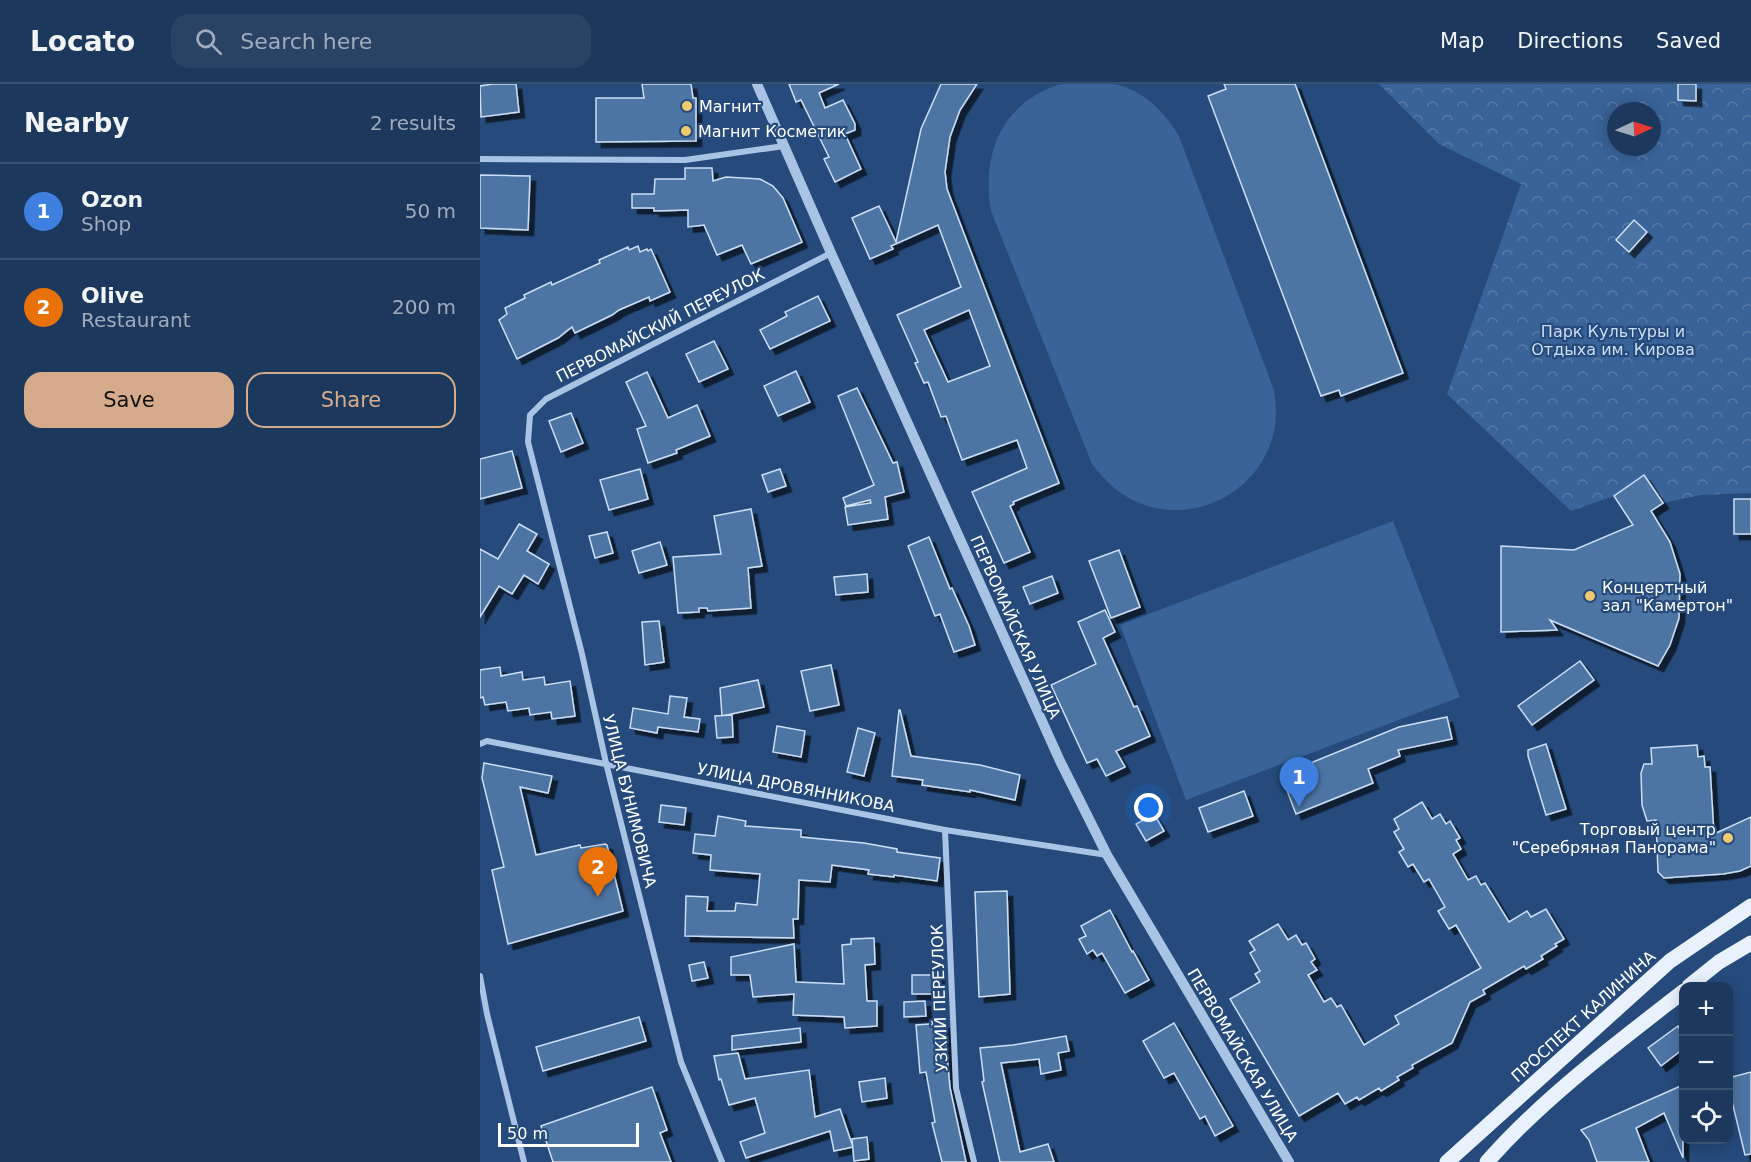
<!DOCTYPE html>
<meta charset="utf-8">
<style>
body{margin:0;font-family:"DejaVu Sans",sans-serif;background:#294365;color:#f1f3f6}
.controls{position:absolute;right:18px;bottom:18px;display:grid;overflow:hidden;border-radius:12px;box-shadow:0 3px 15px #0003}
.controls button{width:54px;height:54px;display:grid;place-items:center;padding:0;border:0;border-bottom:2px solid #3a5272;background:#1c385c;color:#f1f3f6;font:30px sans-serif}
.compass{position:absolute;left:1127px;top:18px;width:54px;height:54px;border-radius:50%;background:#1c385c;box-shadow:0 3px 15px #0003;rotate:86deg}
.scale{position:absolute;left:18px;bottom:15px;width:141px;box-sizing:border-box;padding-left:6px;border:3px solid #fff;border-top:0;font-size:16px;line-height:21px;white-space:nowrap;color:#fff;-webkit-text-stroke:4px #254a7b;paint-order:stroke}
.you{position:absolute;left:669px;top:724px;width:21px;height:21px;margin:-15px;border:4px solid #fff;border-radius:50%;background:#1a73e8;box-shadow:0 0 0 9px #1a73e833}
.badge{display:grid;place-items:center;width:39px;height:39px;border-radius:50%;background:#d6ab8b;color:#fff;font-size:20px;font-weight:700}
.pin{position:absolute;translate:-50% -50px;filter:drop-shadow(0 2px 3px #0008)}
.pin::after{content:'';position:absolute;top:32px;width:21px;height:18px;background:inherit;clip-path:polygon(0 0,100% 0,50% 100%)}
.list{margin:0;padding:0;list-style:none}
h2{display:flex;justify-content:space-between;align-items:center;height:78px;margin:0;padding:0 24px;font-size:26px}
h2 small{font-size:20px;font-weight:400;color:#a0acbb}
.list li{display:grid;grid-template-columns:39px 1fr auto;gap:18px;align-items:center;box-sizing:border-box;height:96px;padding:0 24px;border-top:2px solid #3a5272}
.list b{display:block;font-size:22px;white-space:nowrap}
.list p{margin:0;font-size:20px;white-space:nowrap;color:#a0acbb}
.list em{font-size:20px;font-style:normal;color:#a0acbb}
.actions{display:flex;gap:12px;padding:18px 24px}
.actions a{flex:1;padding:14px 0;border:2px solid #d6ab8b;border-radius:18px;text-align:center;font-size:21px;color:#d6ab8b}
.actions .main{background:#d6ab8b;color:#111}
.icon{flex:none;width:33px;height:33px;fill:none;stroke:currentColor;stroke-width:2;stroke-linecap:round;stroke-linejoin:round}
.map{position:relative;flex:none;width:1271px;height:1078px;overflow:hidden}
header{display:flex;align-items:center;gap:36px;box-sizing:border-box;height:84px;padding:0 30px;background:#1c385c;border-bottom:2px solid #3a5272}
header strong{font-size:28px}
nav{display:flex;gap:33px;margin-inline-start:auto;font-size:21px}
.search{width:420px;height:54px;background:#294365;display:flex;align-items:center;gap:15px;box-sizing:border-box;padding:0 21px;border-radius:18px;color:#a0acbb;font-size:22px}
main{display:flex}
aside{flex:1;background:#1c385c}
.map>svg:first-child{display:block}
.grass{fill:#396499}
.park{fill:url(#park-crowns);fill-rule:evenodd}
.building{fill:#4e74a4;stroke:#ccdef4;stroke-width:1.5;fill-rule:evenodd;filter:url(#shadow)}
.lines{fill:none;stroke-linecap:round;stroke-linejoin:round}
.minor{stroke:#a9c3e4;stroke-width:6}
.tertiary{stroke:#a9c3e4;stroke-width:10}
.primary{stroke:#e9f1fc;stroke-width:15}
.poi-dot{fill:#eeca6e;stroke:#254a7b;stroke-width:2}
.labels{text-anchor:middle;stroke-width:4.5;stroke-linejoin:round;paint-order:stroke}
.poi-label{font-size:16px;fill:#fff;stroke:#254a7b;text-anchor:start}
.street-label{font-size:16px;fill:#fff;stroke:#254a7b}
.park-label{font-size:16px;fill:#ccdef4;stroke:#254a7b}
</style>
<header>
<strong>Locato</strong>
<div class="search"><svg class="icon" aria-label="search" viewBox="0 0 24 24"><circle cx="10" cy="10" r="6"/><path d="M15 15l6 6"/></svg>Search here</div>
<nav><a>Map</a><a>Directions</a><a>Saved</a></nav>
</header>
<main>
<aside>
<h2>Nearby<small>2 results</small></h2>
<ul class="list">
<li><span class="badge" style="background:#3f7fe0">1</span><div><b>Ozon</b><p>Shop</p></div><em>50 m</em></li>
<li><span class="badge" style="background:#e8710a">2</span><div><b>Olive</b><p>Restaurant</p></div><em>200 m</em></li>
</ul>
<div class="actions"><a class="main">Save</a><a>Share</a></div>
</aside>
<div class="map">
<svg width="1271" height="1078" viewBox="0 0 1271 1078">
<defs>
<pattern id="park-crowns" width="20" height="18" patternUnits="userSpaceOnUse" patternTransform="scale(1.5)"><rect width="20" height="18" fill="#396499"/><path d="M2 6a3 3 0 1 1 6 0M12 15a3 3 0 1 1 6 0" fill="none" stroke="#577ba8"/></pattern>
<filter id="shadow"><feDropShadow dx="5.5" dy="5.5" stdDeviation="0" flood-color="#0009"/></filter>
</defs>
<rect width="100%" height="100%" fill="#254a7b"/>
<g class="grass">
<path d="M581,0H635C664,7 684,27 699,52L794,306C796,320 797,334 794,348C780,411 707,446 649,414C634,406 623,394 612,380L511,127C501,70 522,18 581,0Z"/>
<polygon points="913,437 980,613 706,716 640,541"/>
</g>
<path class="park" d="M899,0H1271V409L1221,411L1183,419L1164,392L1134,412L1091,427L967,310L1041,100L959,60ZM1136,27H1172V63H1136Z"/>
<g class="building">
<polygon points="13,0 36,0 39,28 1,33 0,2"/>
<polygon points="162,0 211,0 213,14 216,14 216,57 116,58 116,14 164,14"/>
<polygon points="309,0 359,0 339,9 345,24 363,16 375,40 375,46 365,50 381,85 355,98 344,75 349,73 321,16 316,18"/>
<path d="M461,0H497L480,26L470,53L465,88L467,105L579,399L533,418L534,420L530,422L550,468L524,479L492,408L547,384L537,356L482,376L466,332L461,333L448,298L444,299L435,279L438,278L417,231L481,203L458,141L411,162L413,165L390,175L372,134L399,122L416,158L441,45ZM489,226L510,282L468,298L444,246Z"/>
<polygon points="744,0 815,0 923,289 861,312 859,306 841,312 728,12 746,5"/>
<polygon points="1198,0 1216,0 1216,17 1198,16"/>
<polygon points="205,84 232,84 233,97 246,93 280,95 293,102 303,114 322,158 271,180 262,161 237,171 224,141 208,143 208,126 174,127 174,124 152,124 152,110 174,110 175,95 205,95"/>
<polygon points="0,91 50,92 48,146 0,144"/>
<polygon points="1154,136 1167,148 1149,168 1136,156"/>
<polygon points="158,162 160,168 167,165 168,167 171,165 190,208 170,217 169,213 139,226 132,231 95,249 92,243 78,254 37,275 19,236 27,230 25,224 45,214 44,211 71,198 72,201 120,179 119,176 148,163 149,166"/>
<polygon points="338,212 350,237 290,265 280,246 307,232 305,228"/>
<polygon points="234,257 248,285 219,298 206,270"/>
<polygon points="316,287 330,318 298,332 284,302"/>
<polygon points="167,288 188,334 217,321 230,352 196,366 197,369 168,379 157,345 166,342 146,298"/>
<polygon points="377,304 413,379 417,378 424,408 405,413 408,435 368,441 365,423 391,419 390,416 366,422 363,414 394,401 358,312"/>
<polygon points="91,329 103,359 81,368 69,337"/>
<polygon points="32,367 42,404 0,415 0,375"/>
<polygon points="160,385 168,415 129,426 120,396"/>
<polygon points="300,385 306,402 288,408 282,391"/>
<polygon points="1164,391 1183,419 1171,427 1190,458 1200,490 1199,534 1190,561 1178,582 1070,536 1077,546 1021,548 1021,462 1094,466 1153,441 1134,412"/>
<rect x="1254" y="415" width="17" height="35"/>
<polygon points="271,425 282,482 268,484 271,524 228,527 227,524 219,524 219,528 198,529 193,473 241,470 234,432"/>
<polygon points="39,440 57,450 47,467 69,480 58,500 44,491 32,510 19,502 0,533 0,465 18,475"/>
<polygon points="127,448 133,469 115,474 109,452"/>
<polygon points="449,453 470,505 472,504 489,542 495,561 474,568 460,530 455,532 428,462"/>
<polygon points="180,458 187,481 159,489 152,467"/>
<polygon points="639,466 660,523 631,534 609,477"/>
<polygon points="387,490 388,508 356,511 354,493"/>
<polygon points="572,492 578,509 550,520 543,503"/>
<polygon points="625,526 635,548 623,554 654,623 657,622 670,652 636,667 645,683 626,692 617,675 607,679 571,601 616,580 598,538"/>
<polygon points="179,537 184,578 165,581 162,538"/>
<polygon points="1100,577 1114,596 1052,641 1038,622"/>
<polygon points="351,581 359,621 330,627 321,587"/>
<polygon points="20,583 21,592 42,588 43,596 64,593 65,601 90,597 95,632 72,635 71,628 50,631 49,624 28,627 26,618 5,621 3,613 0,614 0,586"/>
<polygon points="278,596 284,623 242,632 240,604"/>
<polygon points="190,612 207,614 204,633 220,635 218,648 178,643 177,649 150,644 153,624 188,630"/>
<polygon points="419,626 420,626 431,672 500,681 540,691 535,716 490,706 490,708 442,701 443,696 412,692"/>
<polygon points="252,631 253,653 237,654 235,632"/>
<polygon points="967,633 972,655 918,666 920,672 888,685 893,699 816,730 801,691 919,643"/>
<polygon points="297,642 325,647 321,673 293,668"/>
<polygon points="378,644 395,649 384,692 367,688"/>
<polygon points="1066,660 1086,725 1066,731 1048,672 1048,666"/>
<polygon points="1217,661 1218,673 1224,672 1225,683 1230,683 1234,750 1271,733 1271,782 1260,787 1243,790 1184,794 1178,788 1176,736 1167,737 1162,721 1161,689 1164,680 1172,680 1171,664"/>
<polygon points="4,679 72,692 68,709 40,703 56,771 100,761 101,764 125,760 127,761 143,827 28,860 12,786 24,783 2,694"/>
<polygon points="764,707 773,732 728,748 719,724"/>
<polygon points="942,718 952,735 960,730 966,740 970,737 980,754 976,756 981,765 973,770 988,796 996,792 1001,801 1005,799 1029,838 1047,827 1051,833 1066,825 1084,855 1075,860 1077,862 1061,872 1063,875 1046,885 1044,882 1003,906 1005,910 990,918 972,959 932,981 933,984 917,993 919,996 901,1007 899,1004 879,1016 877,1013 865,1020 858,1009 819,1032 750,915 780,898 775,890 780,887 770,869 775,866 769,857 798,840 808,856 816,851 822,861 826,859 835,875 831,878 837,886 828,891 844,918 851,914 857,923 861,921 884,961 919,940 915,932 1001,884 976,841 969,845 958,827 965,823 949,795 944,798 933,780 928,783 919,768 924,765 914,748 919,745 914,735"/>
<polygon points="181,721 206,724 204,741 179,738"/>
<polygon points="674,730 684,747 666,757 656,740"/>
<polygon points="238,732 266,737 265,742 321,746 321,753 384,759 417,765 417,768 460,774 457,797 414,791 414,793 388,790 389,786 352,781 350,798 319,796 318,835 313,835 314,854 205,852 206,812 228,813 227,827 255,827 256,819 277,821 280,790 230,786 231,771 213,769 215,750 235,752"/>
<polygon points="527,807 530,910 499,913 495,808"/>
<polygon points="630,826 652,868 653,867 669,896 645,909 622,869 617,872 613,866 607,870 599,855 606,852 601,842"/>
<polygon points="394,854 395,880 385,881 387,917 397,917 397,942 365,944 364,933 313,931 314,910 273,913 270,891 251,891 251,873 314,860 316,898 364,900 362,861 371,860 371,855"/>
<polygon points="224,878 228,894 212,897 209,881"/>
<rect x="432" y="891" width="27" height="19"/>
<polygon points="445,917 446,932 424,933 424,918"/>
<polygon points="159,933 166,957 63,987 56,963"/>
<polygon points="464,939 470,1004 486,1078 462,1078 452,1039 455,1038 446,988 440,989 436,941"/>
<polygon points="694,939 753,1042 735,1052 725,1032 720,1035 694,989 684,994 663,957"/>
<polygon points="1198,942 1203,950 1203,965 1181,982 1168,964"/>
<polygon points="320,944 321,958 252,966 252,952"/>
<polygon points="586,952 589,967 578,969 581,986 561,990 559,975 521,979 540,1068 568,1060 574,1078 520,1078 502,998 504,997 500,964 533,961"/>
<polygon points="258,969 265,995 329,986 335,1033 360,1025 373,1063 354,1067 350,1047 266,1074 260,1058 285,1049 275,1014 249,1021 241,995 239,996 234,972"/>
<polygon points="1271,988 1271,1070 1265,1071 1248,1001 1248,994"/>
<polygon points="405,994 407,1014 382,1018 379,998"/>
<polygon points="1203,1001 1203,1074 1184,1029 1156,1044 1169,1078 1117,1078 1109,1056 1101,1046"/>
<polygon points="172,1003 187,1046 180,1049 191,1078 73,1078 61,1042"/>
<polygon points="387,1053 389,1075 374,1077 372,1055"/>
</g>
<g class="lines">
<g class="minor">
<polyline points="0,75 205,76 304,62"/>
<polyline points="0,660 7,657 465,746 627,771"/>
<polyline points="465,746 476,1004 494,1078"/>
<polyline points="0,892 7,930 44,1078"/>
<polyline points="242,1078 201,978 126,679 102,570 48,358 50,331 66,315 351,169"/>
</g>
<polyline class="tertiary" points="277,0 351,169 580,677 627,771 809,1078"/>
<g class="primary">
<polyline points="1209,902 1239,878 1271,859"/>
<polyline points="967,1078 1190,877 1271,822"/>
<path d="M1007,1078C1062,1015 1137,959 1204,907"/>
</g>
</g>
<g class="poi-dot">
<circle cx="207" cy="22" r="6"/>
<circle cx="206" cy="47" r="6"/>
<circle cx="1110" cy="512" r="6"/>
<circle cx="1248" cy="754" r="6"/>
</g>
<g class="labels">
<g class="poi-label">
<text x="219" y="28">Магнит</text>
<text x="218" y="53">Магнит Косметик</text>
<text x="1122" y="509">Концертный<tspan x="1122" dy="18">зал "Камертон"</tspan></text>
<text x="1236" y="751" text-anchor="end">Торговый центр<tspan x="1236" dy="18">"Серебряная Панорама"</tspan></text>
</g>
<g class="street-label">
<text transform="translate(180 241) rotate(-27)" y="6">ПЕРВОМАЙСКИЙ ПЕРЕУЛОК</text>
<text transform="translate(536 543) rotate(66)" y="6">ПЕРВОМАЙСКАЯ УЛИЦА</text>
<text transform="translate(316 703) rotate(11)" y="6">УЛИЦА ДРОВЯННИКОВА</text>
<text transform="translate(150 717) rotate(76)" y="6">УЛИЦА БУНИМОВИЧА</text>
<text transform="translate(459 914) rotate(-92)" y="6">УЗКИЙ ПЕРЕУЛОК</text>
<text transform="translate(1103 932) rotate(-42)" y="6">ПРОСПЕКТ КАЛИНИНА</text>
<text transform="translate(763 971) rotate(59)" y="6">ПЕРВОМАЙСКАЯ УЛИЦА</text>
</g>
<g class="park-label">
<text x="1133" y="253">Парк Культуры и<tspan x="1133" dy="18">Отдыха им. Кирова</tspan></text>
</g>
</g>
</svg>
<div class="controls">
<button>+</button>
<button>−</button>
<button><svg class="icon" aria-label="locate" viewBox="0 0 24 24"><circle cx="12" cy="12" r="6"/><path d="M12 2v4M12 18v4M2 12h4M18 12h4"/></svg></button>
</div>
<svg class="compass" viewBox="-18 -18 36 36"><path d="M0-13l5 13h-10z" fill="#e53935"/><path d="M0 13l5-13h-10z" fill="#a0acbb"/></svg>
<div class="scale">50 m</div>
<div class="you"></div>
<div class="pin badge" style="left:819px;top:723px;background:#3f7fe0">1</div>
<div class="pin badge" style="left:118px;top:813px;background:#e8710a">2</div>
</div>
</main>
